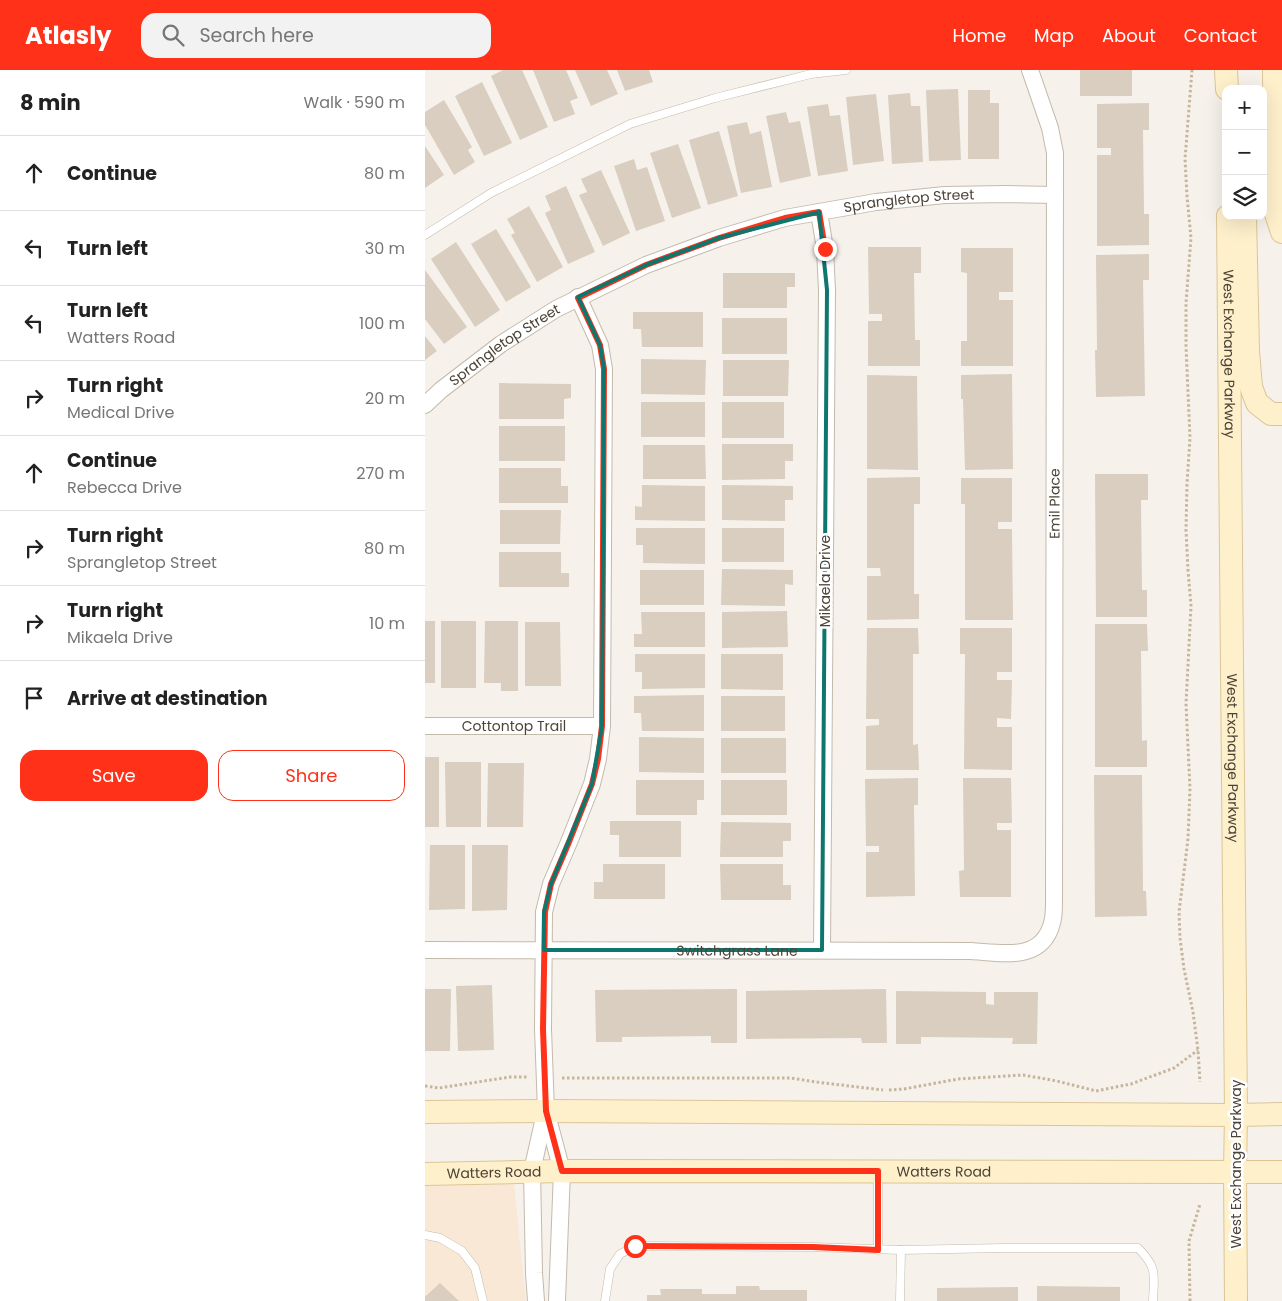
<!DOCTYPE html>
<meta charset="utf-8">
<style>
body{margin:0;font-family:Poppins,sans-serif;background:#f2f2f2;color:#222}
.controls{position:absolute;right:15px;top:15px;display:grid;overflow:hidden;border-radius:10px;box-shadow:0 5px 20px #0002}
.controls button{width:45px;height:45px;display:grid;place-items:center;padding:0;border:0;border-bottom:1px solid #e0e0e0;background:#fff;color:#222;font:25px sans-serif}
.stop{position:absolute;width:15px;height:15px;margin:-11px;border:4px solid #ff3119;border-radius:50%;background:#fff}
.stop.end{background:#ff3119;border-color:#fff;box-shadow:0 1px 5px #0008}
.list{margin:0;padding:0;list-style:none}
h2{display:flex;justify-content:space-between;align-items:center;height:65px;margin:0;padding:0 20px;font-size:21px}
h2 small{font-size:16px;font-weight:400;color:#767676}
.list li{display:grid;grid-template-columns:32px 1fr auto;gap:15px;align-items:center;box-sizing:border-box;height:75px;padding:0 20px;border-top:1px solid #e0e0e0}
.list b{display:block;font-size:19px;white-space:nowrap}
.list p{margin:0;font-size:16px;white-space:nowrap;color:#767676}
.list em{font-size:16px;font-style:normal;color:#767676}
.actions{display:flex;gap:10px;padding:15px 20px}
.actions a{flex:1;padding:11px 0;border:1px solid #ff3119;border-radius:15px;text-align:center;font-size:18px;color:#ff3119}
.actions .main{background:#ff3119;color:#fff}
.icon{flex:none;width:28px;height:28px;fill:none;stroke:currentColor;stroke-width:2;stroke-linecap:round;stroke-linejoin:round}
.map{position:relative;flex:none;width:857px;height:1231px;overflow:hidden}
header{display:flex;align-items:center;gap:30px;box-sizing:border-box;height:70px;padding:0 25px;background:#ff3119;color:#fff}
header strong{font-size:24px}
nav{display:flex;gap:28px;margin-inline-start:auto;font-size:18px}
.search{width:350px;height:45px;background:#f2f2f2;display:flex;align-items:center;gap:12px;box-sizing:border-box;padding:0 18px;border-radius:15px;color:#767676;font-size:19px}
main{display:flex}
aside{flex:1;background:#fff}
.map>svg:first-child{display:block}
.commercial{fill:#f9e8d5}
.building{fill:#d9cebf}
.lines{fill:none;stroke-linecap:round;stroke-linejoin:round}
.service-casing{stroke:#c3baac;stroke-width:9}
.minor-casing{stroke:#c3baac;stroke-width:18}
.secondary-casing{stroke:#dac597;stroke-width:24}
.path{stroke:#c6b59c;stroke-width:3;stroke-dasharray:2.5 2.5;stroke-linecap:butt}
.service{stroke:#fff;stroke-width:8}
.minor{stroke:#fff;stroke-width:16}
.secondary{stroke:#fff0cc;stroke-width:22}
.route{stroke:#ff3119;stroke-width:6}
.marked{fill:none;stroke:#0f766e;stroke-width:4;stroke-linejoin:round}
.labels{text-anchor:middle;stroke-width:5;stroke-linejoin:round;paint-order:stroke}
.street-label{font-size:14px;fill:#4c4337;stroke:#fff}
</style>
<header>
<strong>Atlasly</strong>
<div class="search"><svg class="icon" aria-label="search" viewBox="0 0 24 24"><circle cx="10" cy="10" r="6"/><path d="M15 15l6 6"/></svg>Search here</div>
<nav><a>Home</a><a>Map</a><a>About</a><a>Contact</a></nav>
</header>
<main>
<aside>
<h2>8 min<small>Walk · 590 m</small></h2>
<ul class="list">
<li><svg class="icon" aria-label="ahead" viewBox="0 0 24 24"><path d="M12 20V5M6 11l6-6 6 6"/></svg><div><b>Continue</b></div><em>80 m</em></li>
<li><svg class="icon" aria-label="left" viewBox="0 0 24 24"><path d="M17 20v-9H6M10 6l-5 5 5 5"/></svg><div><b>Turn left</b></div><em>30 m</em></li>
<li><svg class="icon" aria-label="left" viewBox="0 0 24 24"><path d="M17 20v-9H6M10 6l-5 5 5 5"/></svg><div><b>Turn left</b><p>Watters Road</p></div><em>100 m</em></li>
<li><svg class="icon" aria-label="right" viewBox="0 0 24 24"><path d="M7 20v-9h11M14 6l5 5-5 5"/></svg><div><b>Turn right</b><p>Medical Drive</p></div><em>20 m</em></li>
<li><svg class="icon" aria-label="ahead" viewBox="0 0 24 24"><path d="M12 20V5M6 11l6-6 6 6"/></svg><div><b>Continue</b><p>Rebecca Drive</p></div><em>270 m</em></li>
<li><svg class="icon" aria-label="right" viewBox="0 0 24 24"><path d="M7 20v-9h11M14 6l5 5-5 5"/></svg><div><b>Turn right</b><p>Sprangletop Street</p></div><em>80 m</em></li>
<li><svg class="icon" aria-label="right" viewBox="0 0 24 24"><path d="M7 20v-9h11M14 6l5 5-5 5"/></svg><div><b>Turn right</b><p>Mikaela Drive</p></div><em>10 m</em></li>
<li><svg class="icon" aria-label="arrive" viewBox="0 0 24 24"><path d="M6 21V4h12l-3 4 3 4H6"/></svg><div><b>Arrive at destination</b></div></li>
</ul>
<div class="actions"><a class="main">Save</a><a>Share</a></div>
</aside>
<div class="map">
<svg width="857" height="1231" viewBox="0 0 857 1231">
<rect width="100%" height="100%" fill="#f6f2eb"/>
<polygon class="commercial" points="89,1114 101,1231 0,1231 0,1116"/>
<g class="building">
<polygon points="78,0 97,0 123,57 95,70 66,6"/>
<polygon points="108,0 141,0 153,28 145,31 150,44 129,52"/>
<polygon points="150,0 182,0 193,24 166,36"/>
<polygon points="192,0 224,0 228,12 200,21"/>
<rect x="655" y="0" width="52" height="26"/>
<polygon points="57,12 87,73 59,86 30,26"/>
<polygon points="533,19 536,90 504,91 501,20"/>
<polygon points="543,20 565,20 565,33 574,33 574,89 543,89"/>
<polygon points="485,23 486,36 495,36 498,92 467,94 463,25"/>
<polygon points="451,24 459,91 428,95 421,27"/>
<polygon points="19,30 47,77 43,80 50,92 29,105 0,55 0,42"/>
<polygon points="724,33 724,60 718,60 719,144 724,144 724,175 672,176 672,85 686,85 686,78 672,78 672,34"/>
<polygon points="403,34 405,46 415,45 423,101 393,106 382,37"/>
<polygon points="361,42 364,53 375,51 386,106 355,113 341,46"/>
<polygon points="322,52 325,64 336,61 347,117 316,123 302,56"/>
<polygon points="294,61 313,126 283,135 264,70"/>
<polygon points="253,74 276,138 247,148 225,83"/>
<polygon points="0,76 19,105 0,118"/>
<polygon points="209,89 212,100 222,97 240,151 211,161 189,96"/>
<polygon points="176,100 205,163 178,176 154,125 162,122 156,109"/>
<polygon points="141,116 170,182 143,194 120,143 126,140 120,126"/>
<polygon points="104,136 138,197 112,212 86,165 90,163 82,149"/>
<polygon points="71,159 106,217 81,232 46,174"/>
<polygon points="31,172 75,240 50,257 6,189"/>
<polygon points="443,177 496,177 496,203 489,203 490,270 495,270 495,296 443,296 443,251 457,251 457,244 444,244"/>
<polygon points="536,178 588,178 588,222 574,222 574,230 588,230 588,296 536,296 536,271 542,271 542,203 536,202"/>
<polygon points="724,184 724,210 718,210 720,326 671,327 670,280 672,280 671,185"/>
<polygon points="0,200 42,257 19,274 0,249"/>
<polygon points="298,203 370,203 370,217 362,217 362,238 298,238"/>
<polygon points="208,242 278,242 278,277 217,277 216,259 208,259"/>
<rect x="297" y="248" width="65" height="36"/>
<polygon points="0,266 12,281 0,290"/>
<polygon points="216,289 281,290 280,325 216,324"/>
<polygon points="298,290 364,290 363,326 298,326"/>
<polygon points="587,304 588,399 540,400 538,329 536,329 536,305"/>
<polygon points="442,305 492,306 493,400 442,399"/>
<polygon points="74,313 146,314 146,328 139,329 139,349 74,349"/>
<rect x="216" y="332" width="64" height="35"/>
<rect x="297" y="332" width="62" height="36"/>
<rect x="74" y="356" width="66" height="35"/>
<polygon points="297,374 368,374 368,391 360,391 360,409 297,410"/>
<polygon points="218,375 280,375 281,409 218,409"/>
<polygon points="74,398 136,398 136,416 143,416 143,433 74,433"/>
<polygon points="670,404 723,404 723,430 716,430 717,520 722,520 722,547 671,547"/>
<polygon points="495,407 495,434 489,434 489,524 494,524 494,549 442,550 442,506 456,506 455,498 442,498 442,408"/>
<polygon points="536,408 587,408 587,452 573,452 573,459 587,459 588,550 540,550 540,434 536,434"/>
<polygon points="217,415 280,416 280,451 210,450 210,436 217,437"/>
<polygon points="297,415 368,416 368,430 360,430 360,451 297,450"/>
<polygon points="75,440 136,440 135,474 75,474"/>
<polygon points="211,458 280,458 280,494 218,493 218,475 211,475"/>
<rect x="297" y="458" width="62" height="34"/>
<polygon points="74,482 136,482 136,503 144,503 144,517 74,517"/>
<polygon points="297,499 368,500 368,515 360,514 360,536 296,535"/>
<rect x="215" y="500" width="64" height="35"/>
<polygon points="362,541 363,577 297,578 297,542"/>
<polygon points="216,542 280,542 280,577 209,577 209,564 217,564"/>
<rect x="0" y="551" width="10" height="62"/>
<rect x="16" y="551" width="35" height="67"/>
<polygon points="60,551 93,551 93,621 76,621 76,613 59,613"/>
<polygon points="100,552 135,552 136,616 100,616"/>
<polygon points="670,554 722,554 723,581 716,581 717,671 722,670 722,697 670,697"/>
<polygon points="442,558 493,558 494,584 488,584 488,675 493,674 494,700 441,700 441,656 454,655 454,649 441,649"/>
<polygon points="535,558 587,558 587,602 572,602 572,610 587,610 586,649 572,648 572,657 587,657 587,700 539,699 540,584 535,584"/>
<polygon points="210,584 280,584 280,618 217,619 217,602 210,602"/>
<polygon points="296,584 358,584 358,620 296,619"/>
<polygon points="279,625 279,661 217,661 216,643 209,643 209,626"/>
<rect x="296" y="626" width="64" height="35"/>
<polygon points="214,667 279,668 279,703 214,702"/>
<rect x="296" y="668" width="65" height="35"/>
<rect x="0" y="687" width="14" height="70"/>
<polygon points="20,692 56,692 56,757 21,757"/>
<polygon points="63,693 99,693 98,757 62,757"/>
<polygon points="669,705 717,705 718,821 721,821 722,846 670,847"/>
<polygon points="493,708 493,735 489,735 490,826 441,827 441,782 454,782 454,776 441,776 440,709"/>
<polygon points="538,708 586,708 587,753 572,753 572,760 586,760 586,827 535,827 534,801 539,800"/>
<polygon points="211,710 279,710 279,730 272,730 272,745 211,745"/>
<rect x="296" y="710" width="66" height="35"/>
<polygon points="185,751 256,751 256,787 194,787 194,765 185,765"/>
<polygon points="296,752 366,753 366,771 358,771 358,787 295,787"/>
<polygon points="5,775 40,775 40,839 4,840"/>
<polygon points="47,775 83,775 82,840 47,841"/>
<polygon points="178,794 240,794 240,829 169,829 169,812 178,812"/>
<polygon points="295,794 358,794 358,815 366,815 366,830 296,830"/>
<polygon points="67,915 69,980 33,981 31,916"/>
<polygon points="0,919 26,919 25,981 0,981"/>
<polygon points="312,919 312,973 286,973 286,966 197,967 197,972 171,972 170,920"/>
<polygon points="461,919 462,973 437,973 436,968 321,969 321,921"/>
<polygon points="471,921 561,922 561,934 569,935 569,922 613,922 612,974 587,974 588,968 496,967 496,974 471,974"/>
<polygon points="15,1213 34,1231 0,1231 0,1225 1,1226"/>
<polygon points="311,1216 334,1216 335,1220 382,1220 382,1231 222,1231 222,1225 236,1225 235,1219 277,1219 277,1224 311,1224"/>
<polygon points="612,1216 695,1217 695,1231 612,1231"/>
<polygon points="593,1217 593,1231 512,1231 512,1218"/>
</g>
<g class="lines">
<defs>
<g id="service">
<polyline points="0,165 66,123 205,54 290,28 386,4 421,0"/>
<polyline points="0,1165 15,1168 37,1181 50,1198 58,1231"/>
<polyline points="453,1180 453,1103"/>
<path d="M180,1231L185,1199L195,1184L211,1176L388,1177L476,1180L578,1178H713C733,1198 729,1205 728,1231"/>
<polyline points="475,1231 476,1180"/>
</g>
<g id="minor">
<polyline points="394,142 400,179 402,220 397,880"/>
<path id="s1" d="M0,335L16,320L76,274L131,239L221,195L294,168L360,148L451,132L520,125L581,124L630,125"/>
<path id="s2" d="M0,656H177"/>
<path id="s3" d="M0,880L546,881C578,883 617,892 627,853C629,846 629,839 629,833L630,83L625,58L605,0"/>
<polyline points="111,1231 109,1203 107,1101 120,1043"/>
<polyline points="132,1231 137,1101 121,1041 118,959 119,842 126,814 144,772 167,714 173,689 177,656 179,299 175,275 153,227"/>
</g>
<g id="secondary">
<polyline points="801,0 802,19"/>
<polyline points="849,0 850,141 857,162"/>
<path id="s4" d="M803,146L811,1045L810,1102L811,1231"/>
<polyline points="820,146 823,281 826,317 832,333 846,344 857,344"/>
<polyline points="0,1042 121,1041 811,1045 857,1044"/>
<path id="s5" d="M0,1104L137,1101L857,1102"/>
</g>
</defs>
<use href="#service" class="service-casing"/>
<use href="#minor" class="minor-casing"/>
<use href="#secondary" class="secondary-casing"/>
<g class="path">
<polyline points="767,0 760,89 762,126 766,168 761,233 761,276 765,368 762,414 761,460 763,500 766,536 761,634 765,719 763,769 754,842 755,868 759,899 768,942 773,980 775,1012"/>
<polyline points="137,1008 366,1008 391,1012 458,1020"/>
<polyline points="0,1016 14,1018 85,1007 103,1007"/>
<polyline points="464,1020 479,1019 533,1009 598,1005 632,1011 671,1021 706,1014 749,998 773,980"/>
<polyline points="765,1231 764,1171 775,1134"/>
</g>
<use href="#service" class="service"/>
<use href="#minor" class="minor"/>
<use href="#secondary" class="secondary"/>
</g>
<g class="lines">
<polyline class="route" points="210,1176 388,1177 453,1180 453,1101 137,1101 121,1041 118,959 120,842 126,814 144,772 167,714 173,689 177,656 179,299 175,275 153,228 221,195 294,168 360,148 394,142 400,179"/>
</g>
<path class="marked" d="M394,142L402,220L397,880H119V842L126,814L167,714L177,656L179,299L175,275L153,227L221,195L294,168Z"/>
<g class="labels">
<g class="street-label">
<text dy="5" stroke="none"><textPath href="#s1" startOffset="535">Sprangletop Street</textPath></text>
<text dy="5" stroke="none"><textPath href="#s1" startOffset="100">Sprangletop Street</textPath></text>
<text dy="5" stroke="none"><textPath href="#s4" startOffset="138">West Exchange Parkway</textPath></text>
<text dy="5" stroke="none"><textPath href="#s3" startOffset="1061">Emil Place</textPath></text>
<text transform="translate(400 511) rotate(-90)" y="5">Mikaela Drive</text>
<text dy="5" stroke="none"><textPath href="#s2" startOffset="89">Cottontop Trail</textPath></text>
<text dy="5" stroke="none"><textPath href="#s4" startOffset="542">West Exchange Parkway</textPath></text>
<text dy="5" stroke="none"><textPath href="#s3" startOffset="312">Switchgrass Lane</textPath></text>
<text transform="translate(811 1094) rotate(-90)" y="5">West Exchange Parkway</text>
<text dy="5" stroke="none"><textPath href="#s5" startOffset="519">Watters Road</textPath></text>
<text dy="5" stroke="none"><textPath href="#s5" startOffset="69">Watters Road</textPath></text>
</g>
</g>
</svg>
<div class="controls">
<button>+</button>
<button>−</button>
<button><svg class="icon" aria-label="layers" viewBox="0 0 24 24"><path d="M12 4l9 5-9 5-9-5zM3 14l9 5 9-5"/></svg></button>
</div>
<div class="stop" style="left:210px;top:1176px"></div>
<div class="stop end" style="left:400px;top:179px"></div>
</div>
</main>
